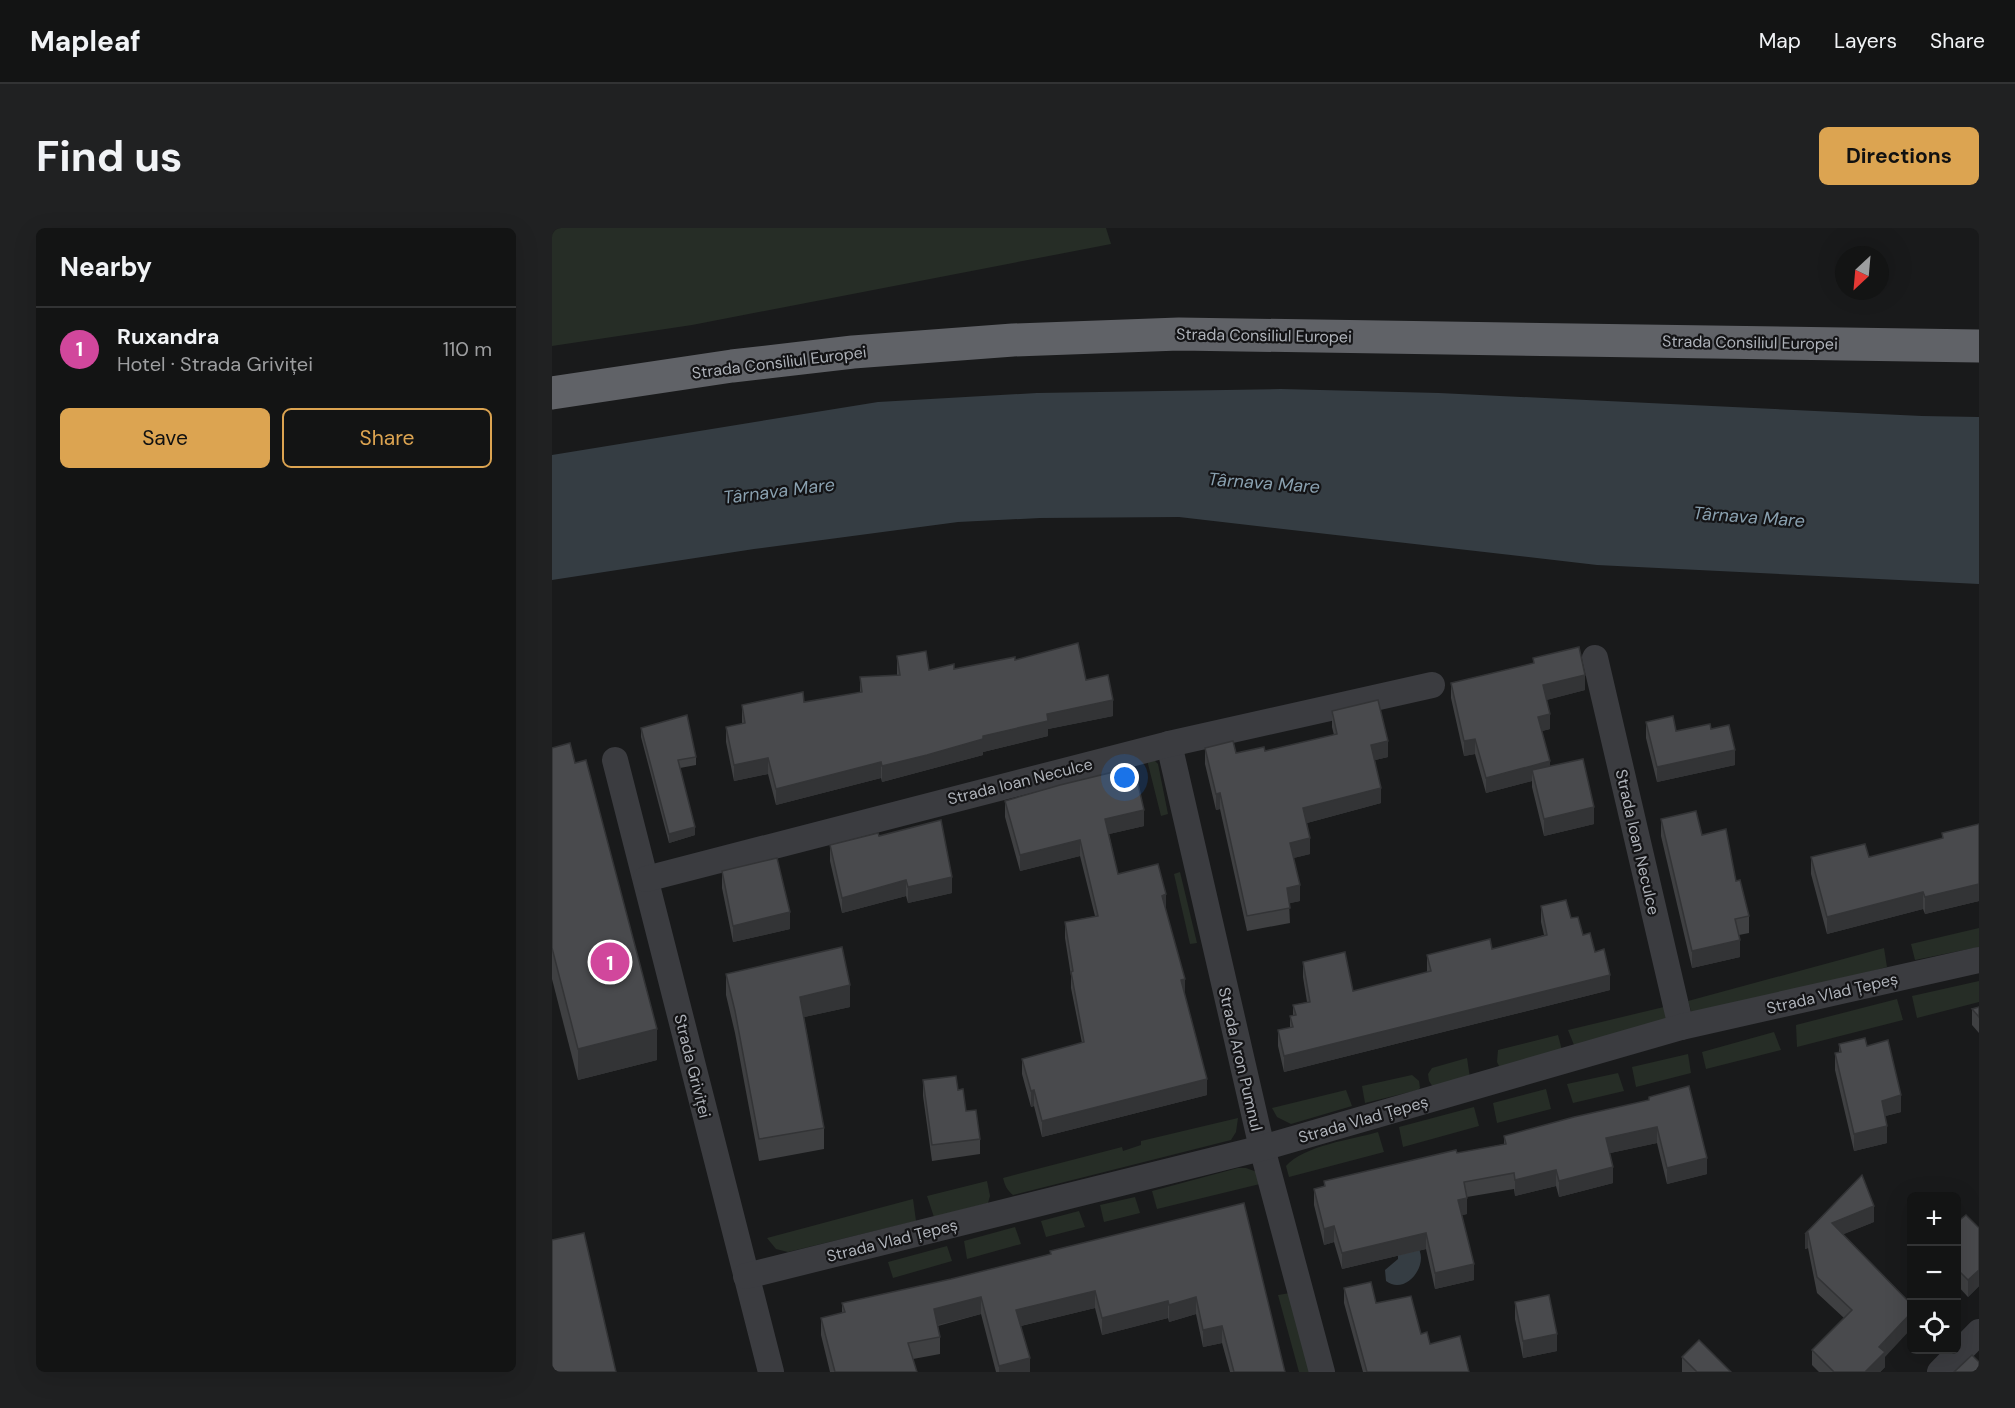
<!DOCTYPE html>
<meta charset="utf-8">
<style>
body{margin:0;font-family:"DM Sans",sans-serif;background:#202122;color:#f1f3f6}
.controls{position:absolute;right:18px;bottom:18px;display:grid;overflow:hidden;border-radius:9px;box-shadow:0 6px 24px #0002}
.controls button{width:54px;height:54px;display:grid;place-items:center;padding:0;border:0;border-bottom:2px solid #323334;background:#131414;color:#f1f3f6;font:30px sans-serif}
.compass{position:absolute;left:1283px;top:18px;width:54px;height:54px;border-radius:50%;background:#131414;box-shadow:0 6px 24px #0002;rotate:206deg}
.you{position:absolute;left:573px;top:550px;width:21px;height:21px;margin:-15px;border:4px solid #fff;border-radius:50%;background:#1a73e8;box-shadow:0 0 0 9px #1a73e833}
.badge{display:grid;place-items:center;width:39px;height:39px;border-radius:50%;background:#dca451;color:#fff;font-size:20px;font-weight:700}
.pin{position:absolute;translate:-50% -50%;border:3px solid #fff;box-shadow:0 2px 6px #0006}
.list{margin:0;padding:0;list-style:none}
h2{display:flex;justify-content:space-between;align-items:center;height:78px;margin:0;padding:0 24px;font-size:26px}
h2 small{font-size:20px;font-weight:400;color:#9d9ea0}
.list li{display:grid;grid-template-columns:39px 1fr auto;gap:18px;align-items:center;box-sizing:border-box;height:84px;padding:0 24px;border-top:2px solid #323334}
.list b{display:block;font-size:22px;white-space:nowrap}
.list p{margin:0;font-size:20px;white-space:nowrap;color:#9d9ea0}
.list em{font-size:20px;font-style:normal;color:#9d9ea0}
.actions{display:flex;gap:12px;padding:18px 24px}
.actions a{flex:1;padding:14px 0;border:2px solid #dca451;border-radius:9px;text-align:center;font-size:21px;color:#dca451}
.actions .main{background:#dca451;color:#111}
.icon{flex:none;width:33px;height:33px;fill:none;stroke:currentColor;stroke-width:2;stroke-linecap:round;stroke-linejoin:round}
.map{position:relative;flex:none;width:1427px;height:1144px;overflow:hidden;border-radius:9px}
header{display:flex;align-items:center;gap:36px;box-sizing:border-box;height:84px;padding:0 30px;background:#131414;border-bottom:2px solid #323334}
header strong{font-size:28px}
nav{display:flex;gap:33px;margin-inline-start:auto;font-size:21px}
.intro{display:flex;align-items:center;justify-content:space-between;box-sizing:border-box;height:144px;padding:0 36px}
h1{margin:0;font-size:42px}
.button{padding:15px 27px;border-radius:9px;background:#dca451;color:#111;font-size:21px;font-weight:700}
main{display:flex;gap:36px;padding:0 36px}
aside{flex:1;background:#131414;border-radius:9px;box-shadow:0 6px 24px #0002}
.map>svg:first-child{display:block}
.green{fill:#262d26}
.water{fill:#353d43}
.lines{fill:none;stroke-linecap:round;stroke-linejoin:round}
.minor{stroke:#3b3c40;stroke-width:26}
.trunk{stroke:#606267;stroke-width:33}
.wall{fill:#3f4042}
.shaded-wall{fill:#333436}
.building{fill:#494a4d;stroke:#333436;stroke-width:1.5}
.labels{text-anchor:middle;stroke-width:4.5;stroke-linejoin:round;paint-order:stroke}
.street-label{font-size:16px;fill:#aeb2b9;stroke:#141416}
.water-label{font-size:18px;font-style:italic;fill:#89a0af;stroke:#141416}
</style>
<header>
<strong>Mapleaf</strong>
<nav><a>Map</a><a>Layers</a><a>Share</a></nav>
</header>
<div class="intro"><h1>Find us</h1><a class="button">Directions</a></div>
<main>
<aside>
<h2>Nearby<small></small></h2>
<ul class="list">
<li><span class="badge" style="background:#d1479c">1</span><div><b>Ruxandra</b><p>Hotel · Strada Griviței</p></div><em>110 m</em></li>
</ul>
<div class="actions"><a class="main">Save</a><a>Share</a></div>
</aside>
<div class="map">
<svg width="1427" height="1144" viewBox="0 0 1427 1144">
<rect width="100%" height="100%" fill="#191a1b"/>
<g class="green">
<polygon points="0,0 554,0 559,16 140,97 0,118"/>
<polygon points="594,528 600,530 606,536 616,586 609,588"/>
<polygon points="628,644 645,715 638,716 622,646"/>
<polygon points="1427,700 1427,719 1363,732 1359,716"/>
<polygon points="1332,720 1335,739 1150,789 1140,786 1136,773"/>
<polygon points="1427,753 1427,774 1365,790 1360,768"/>
<polygon points="1345,771 1351,792 1245,819 1244,797"/>
<polygon points="1116,778 1118,795 1024,822 1016,802"/>
<polygon points="1222,804 1229,822 1154,841 1150,824"/>
<polygon points="1006,807 1011,826 949,842 945,834 946,822"/>
<polygon points="1136,826 1139,845 1084,859 1080,839"/>
<polygon points="915,830 918,850 881,859 877,853 876,846 880,840"/>
<polygon points="1066,845 1072,863 1021,875 1015,856"/>
<polygon points="860,847 867,853 868,860 866,862 813,875 810,858"/>
<polygon points="994,861 999,881 945,895 941,875"/>
<polygon points="794,862 800,878 739,896 725,889 720,880"/>
<polygon points="922,879 927,898 851,919 847,899"/>
<path d="M686,890L684,904L679,912L461,967C455,962 453,958 451,950L570,919L571,923L589,917V913Z"/>
<path d="M826,904L832,924L737,949L734,938C753,917 799,912 826,904Z"/>
<polygon points="686,940 694,940 705,944 708,956 605,981 600,963"/>
<polygon points="435,953 438,968 436,975 382,989 375,968"/>
<polygon points="583,969 588,985 552,994 548,977"/>
<polygon points="361,971 364,993 236,1024 224,1021 215,1010"/>
<polygon points="527,983 533,999 494,1009 489,993"/>
<polygon points="463,999 469,1016 415,1031 412,1013"/>
<polygon points="395,1018 400,1033 341,1050 336,1034"/>
<polygon points="738,1065 758,1144 747,1144 726,1067"/>
</g>
<g class="water">
<polygon points="729,161 887,165 1370,188 1427,189 1427,356 1045,337 627,289 488,290 406,294 202,321 0,352 0,227 326,174 485,165"/>
<path d="M864,1017C880,1034 854,1069 834,1053L833,1042L846,1031V1023Z"/>
</g>
<g class="lines">
<g class="minor">
<polyline points="1043,430 1129,799"/>
<polyline points="617,516 710,920 770,1144"/>
<polyline points="63,532 219,1144"/>
<polyline points="94,651 617,516 880,457"/>
<polyline points="194,1048 710,920 1129,799 1427,732"/>
<polyline points="1388,1144 1427,1104"/>
</g>
<polyline class="trunk" points="0,165 180,138 301,124 461,112 627,106 1427,118"/>
</g>
<g class="wall">
<polygon points="345,428 377,442 402,441 463,432 534,452 561,488 496,501 496,508 431,524 431,527 375,542 330,554 329,550 224,577 216,546 182,553 174,514 174,499 190,496 190,477 252,474 308,465 308,449 345,447"/>
<polygon points="981,430 1033,462 994,472 998,501 990,503 998,538 1042,596 992,608 980,559 980,553 934,565 923,526 912,528 899,470 899,455 981,435"/>
<polygon points="780,483 836,529 823,532 829,575 755,595 758,626 741,630 748,673 737,675 738,695 695,703 668,581 664,582 653,536 653,520 684,525 713,523 782,507 780,499"/>
<polygon points="1094,494 1124,503 1159,501 1183,537 1105,554 1094,510"/>
<polygon points="89,500 144,529 144,537 128,540 143,607 117,615 89,509"/>
<polygon points="0,520 23,535 105,832 26,852 0,751"/>
<polygon points="453,573 592,598 557,606 566,646 614,682 655,867 490,909 482,878 479,879 470,846 470,831 530,815 519,760 519,748 513,710 513,694 543,688 528,628 468,643 453,589"/>
<polygon points="1109,591 1150,607 1184,653 1197,688 1197,705 1187,707 1188,729 1140,740 1109,608"/>
<polygon points="1427,596 1427,673 1373,686 1371,681 1275,706 1259,646 1259,629 1317,629 1390,611 1390,605"/>
<polygon points="327,608 400,665 356,675 354,668 290,685 278,633 278,617"/>
<polygon points="170,643 238,701 181,714 170,660"/>
<polygon points="989,678 1019,690 1043,724 1058,762 732,844 726,818 726,802 738,800 738,788 741,787 741,777 755,774 751,749 751,734 801,763 875,744 875,727 940,721 992,707 989,694"/>
<polygon points="174,746 298,779 252,789 272,900 272,921 207,933 183,805 174,767"/>
<polygon points="1427,779 1427,805 1420,797 1420,781"/>
<polygon points="1287,816 1315,818 1349,884 1333,888 1335,915 1302,923 1283,842 1283,825 1287,824"/>
<polygon points="371,852 406,862 414,883 428,911 428,926 380,933 371,868"/>
<polygon points="1097,869 1155,946 1115,956 1105,915 1058,925 1061,955 1007,969 1004,958 963,968 962,961 915,969 915,986 910,987 922,1052 883,1061 874,1021 790,1041 782,1014 772,1017 762,977 762,961 772,958 772,953 905,925 952,916 952,908 1097,872"/>
<polygon points="692,975 733,1144 678,1144 670,1115 651,1119 644,1086 617,1094 616,1090 550,1107 543,1080 469,1098 478,1144 444,1144 429,1086 386,1098 388,1109 388,1126 361,1131 365,1144 278,1144 269,1107 269,1090 290,1085 290,1075 399,1051 498,1026 498,1023"/>
<polygon points="1322,994 1291,1006 1333,1129 1333,1139 1328,1144 1267,1144 1260,1137 1260,1122 1292,1090 1265,1065 1256,1020 1253,1021 1253,1006"/>
<polygon points="1404,995 1427,1000 1427,1058 1416,1069 1404,1056"/>
<polygon points="792,1060 824,1075 869,1106 878,1116 917,1144 811,1144 792,1075"/>
<polygon points="963,1074 1005,1123 971,1130 963,1091"/>
<polygon points="1130,1129 1179,1144 1130,1144"/>
</g>
<g class="shaded-wall">
<polygon points="1033,447 1033,462 991,473 991,457"/>
<polygon points="561,472 561,488 496,501 496,508 431,524 431,527 330,554 330,538 431,508 495,486"/>
<polygon points="998,486 998,501 986,504 986,489"/>
<polygon points="923,511 923,526 912,528 912,513"/>
<polygon points="836,513 836,529 819,533 819,517"/>
<polygon points="1183,522 1183,537 1105,554 1105,539"/>
<polygon points="216,530 216,546 182,553 182,537"/>
<polygon points="998,533 998,549 980,542 980,553 934,565 934,550"/>
<polygon points="329,534 329,550 224,577 224,561"/>
<polygon points="829,560 829,575 751,596 751,580"/>
<polygon points="668,565 668,581 664,582 664,566"/>
<polygon points="1042,579 1042,596 992,608 992,591"/>
<polygon points="592,582 592,598 553,607 553,591"/>
<polygon points="143,599 143,607 117,615 117,606"/>
<polygon points="758,610 758,626 738,631 738,615"/>
<polygon points="528,612 528,628 468,643 468,627"/>
<polygon points="400,649 400,665 356,675 356,659"/>
<polygon points="354,652 354,668 290,685 290,670"/>
<polygon points="1427,656 1427,673 1373,686 1373,669"/>
<polygon points="748,657 748,673 735,676 735,660"/>
<polygon points="1371,664 1371,681 1275,706 1275,689"/>
<polygon points="614,666 614,682 610,683 610,668"/>
<polygon points="238,684 238,701 181,714 181,698"/>
<polygon points="1188,712 1188,729 1140,740 1140,723"/>
<polygon points="1058,747 1058,762 732,844 732,828"/>
<polygon points="633,751 633,767 629,752"/>
<polygon points="298,757 298,779 248,790 248,769"/>
<polygon points="105,801 105,832 26,852 26,821"/>
<polygon points="655,851 655,867 490,909 490,893"/>
<polygon points="482,862 482,878 479,879 479,863"/>
<polygon points="1349,867 1349,884 1330,889 1330,873"/>
<polygon points="1335,898 1335,915 1302,923 1302,906"/>
<polygon points="1105,899 1105,915 1054,926 1054,910"/>
<polygon points="1155,930 1155,946 1115,956 1115,940"/>
<polygon points="1061,939 1061,955 1007,969 1007,953"/>
<polygon points="1004,942 1004,958 963,968 963,952"/>
<polygon points="915,970 915,986 906,988 906,972"/>
<polygon points="1322,978 1322,994 1280,1011 1280,995"/>
<polygon points="782,998 782,1014 772,1017 772,1001"/>
<polygon points="874,1005 874,1021 790,1041 790,1025"/>
<polygon points="1256,1005 1256,1020 1253,1021 1253,1006"/>
<polygon points="922,1036 922,1052 883,1061 883,1045"/>
<polygon points="1427,1042 1427,1058 1416,1069 1416,1052"/>
<polygon points="543,1063 543,1080 464,1099 464,1082"/>
<polygon points="429,1069 429,1086 382,1098 382,1081"/>
<polygon points="644,1069 644,1086 617,1094 617,1077"/>
<polygon points="616,1073 616,1090 550,1107 550,1090"/>
<polygon points="1359,1085 1359,1101 1333,1129 1333,1139 1328,1144 1313,1144 1327,1119"/>
<polygon points="670,1098 670,1115 651,1119 651,1102"/>
<polygon points="1005,1106 1005,1123 971,1130 971,1113"/>
<polygon points="478,1130 478,1144 447,1144 447,1138"/>
</g>
<g class="building">
<polygon points="526,415 534,452 556,447 561,472 495,486 496,493 431,508 431,511 375,527 330,538 329,534 224,561 216,530 182,537 174,499 193,495 190,477 251,464 252,474 310,464 308,449 348,447 345,428 374,423 377,442 402,436 402,441 463,429 463,432"/>
<polygon points="1027,419 1033,447 991,457 998,486 986,489 998,533 934,550 923,511 912,513 899,455 982,435 981,430"/>
<polygon points="826,472 836,513 819,517 829,560 751,580 758,610 738,615 748,657 735,660 738,680 695,688 668,565 664,566 653,520 681,513 684,525 712,519 713,523 785,506 780,483"/>
<polygon points="135,487 144,529 126,532 143,599 117,606 89,500"/>
<polygon points="1121,488 1124,503 1158,496 1159,501 1177,497 1183,522 1105,539 1094,494"/>
<polygon points="18,515 23,535 34,532 105,801 26,821 0,720 0,520"/>
<polygon points="1031,531 1042,579 992,591 980,542"/>
<polygon points="582,539 592,582 553,591 566,646 606,636 614,666 610,668 633,751 629,752 655,851 490,893 482,862 479,863 470,831 532,814 519,744 521,743 513,694 546,688 528,612 468,627 453,573 508,557"/>
<polygon points="1144,583 1150,607 1174,601 1184,653 1188,652 1197,688 1183,691 1188,712 1140,723 1109,591"/>
<polygon points="389,592 400,649 356,659 354,652 290,670 278,617 326,605 327,608"/>
<polygon points="1427,596 1427,656 1373,669 1371,664 1275,689 1259,629 1313,616 1317,629 1391,610 1390,605"/>
<polygon points="225,630 238,684 181,698 170,643"/>
<polygon points="1014,672 1019,690 1026,689 1031,707 1038,705 1043,724 1052,721 1058,747 732,828 726,802 741,799 738,788 744,787 741,777 758,774 751,734 793,724 801,763 879,743 875,727 938,711 940,721 995,707 989,678"/>
<polygon points="290,719 298,757 248,769 272,900 207,911 183,783 174,746"/>
<polygon points="1427,779 1427,789 1420,781"/>
<polygon points="1313,810 1315,818 1336,812 1349,867 1330,873 1335,898 1302,906 1283,825 1289,824 1287,816"/>
<polygon points="404,848 406,862 411,861 414,883 424,882 428,911 380,917 371,852"/>
<polygon points="1137,858 1155,930 1115,940 1105,899 1054,910 1061,939 1007,953 1004,942 963,952 962,945 912,954 915,970 906,972 922,1036 883,1045 874,1005 790,1025 782,998 772,1001 762,961 773,958 772,953 904,922 905,925 954,916 952,908 1022,889 1097,872 1097,869"/>
<polygon points="1310,947 1322,978 1280,995 1359,1076 1359,1085 1327,1119 1333,1124 1313,1144 1282,1144 1260,1122 1300,1082 1265,1049 1256,1005 1253,1006"/>
<polygon points="692,975 733,1144 682,1144 670,1098 651,1102 644,1069 617,1077 616,1073 550,1090 543,1063 464,1082 478,1130 447,1138 429,1069 382,1081 388,1109 356,1115 365,1144 283,1144 269,1090 293,1084 290,1075 399,1051 499,1026 498,1023"/>
<polygon points="1414,987 1427,1000 1427,1042 1416,1052 1404,1040 1404,995"/>
<polygon points="32,1005 64,1144 0,1144 0,1012"/>
<polygon points="819,1054 824,1075 859,1068 869,1106 875,1104 878,1116 908,1108 917,1144 815,1144 792,1060"/>
<polygon points="997,1067 1005,1106 971,1113 963,1074"/>
<polygon points="1147,1112 1179,1144 1145,1144 1130,1129"/>
<polygon points="1420,1127 1427,1134 1427,1144 1402,1144"/>
</g>
<g class="labels">
<g class="street-label">
<text transform="translate(712 107) rotate(1)" y="6">Strada Consiliul Europei</text>
<text transform="translate(1198 114) rotate(1)" y="6">Strada Consiliul Europei</text>
<text transform="translate(227 134) rotate(-7)" y="6">Strada Consiliul Europei</text>
<text transform="translate(468 553) rotate(-14)" y="6">Strada Ioan Neculce</text>
<text transform="translate(1086 614) rotate(77)" y="6">Strada Ioan Neculce</text>
<text transform="translate(1280 765) rotate(-13)" y="6">Strada Vlad Țepeș</text>
<text transform="translate(689 831) rotate(77)" y="6">Strada Aron Pumnul</text>
<text transform="translate(141 838) rotate(76)" y="6">Strada Griviței</text>
<text transform="translate(811 891) rotate(-16)" y="6">Strada Vlad Țepeș</text>
<text transform="translate(340 1012) rotate(-14)" y="6">Strada Vlad Țepeș</text>
</g>
<g class="water-label">
<text transform="translate(712 255) rotate(4)" y="6">Târnava Mare</text>
<text transform="translate(227 263) rotate(-7)" y="6">Târnava Mare</text>
<text transform="translate(1197 289) rotate(4)" y="6">Târnava Mare</text>
</g>
</g>
</svg>
<div class="controls">
<button>+</button>
<button>−</button>
<button><svg class="icon" aria-label="locate" viewBox="0 0 24 24"><circle cx="12" cy="12" r="6"/><path d="M12 2v4M12 18v4M2 12h4M18 12h4"/></svg></button>
</div>
<svg class="compass" viewBox="-18 -18 36 36"><path d="M0-13l5 13h-10z" fill="#e53935"/><path d="M0 13l5-13h-10z" fill="#9d9ea0"/></svg>
<div class="you"></div>
<div class="pin badge" style="left:58px;top:734px;background:#d1479c">1</div>
</div>
</main>
